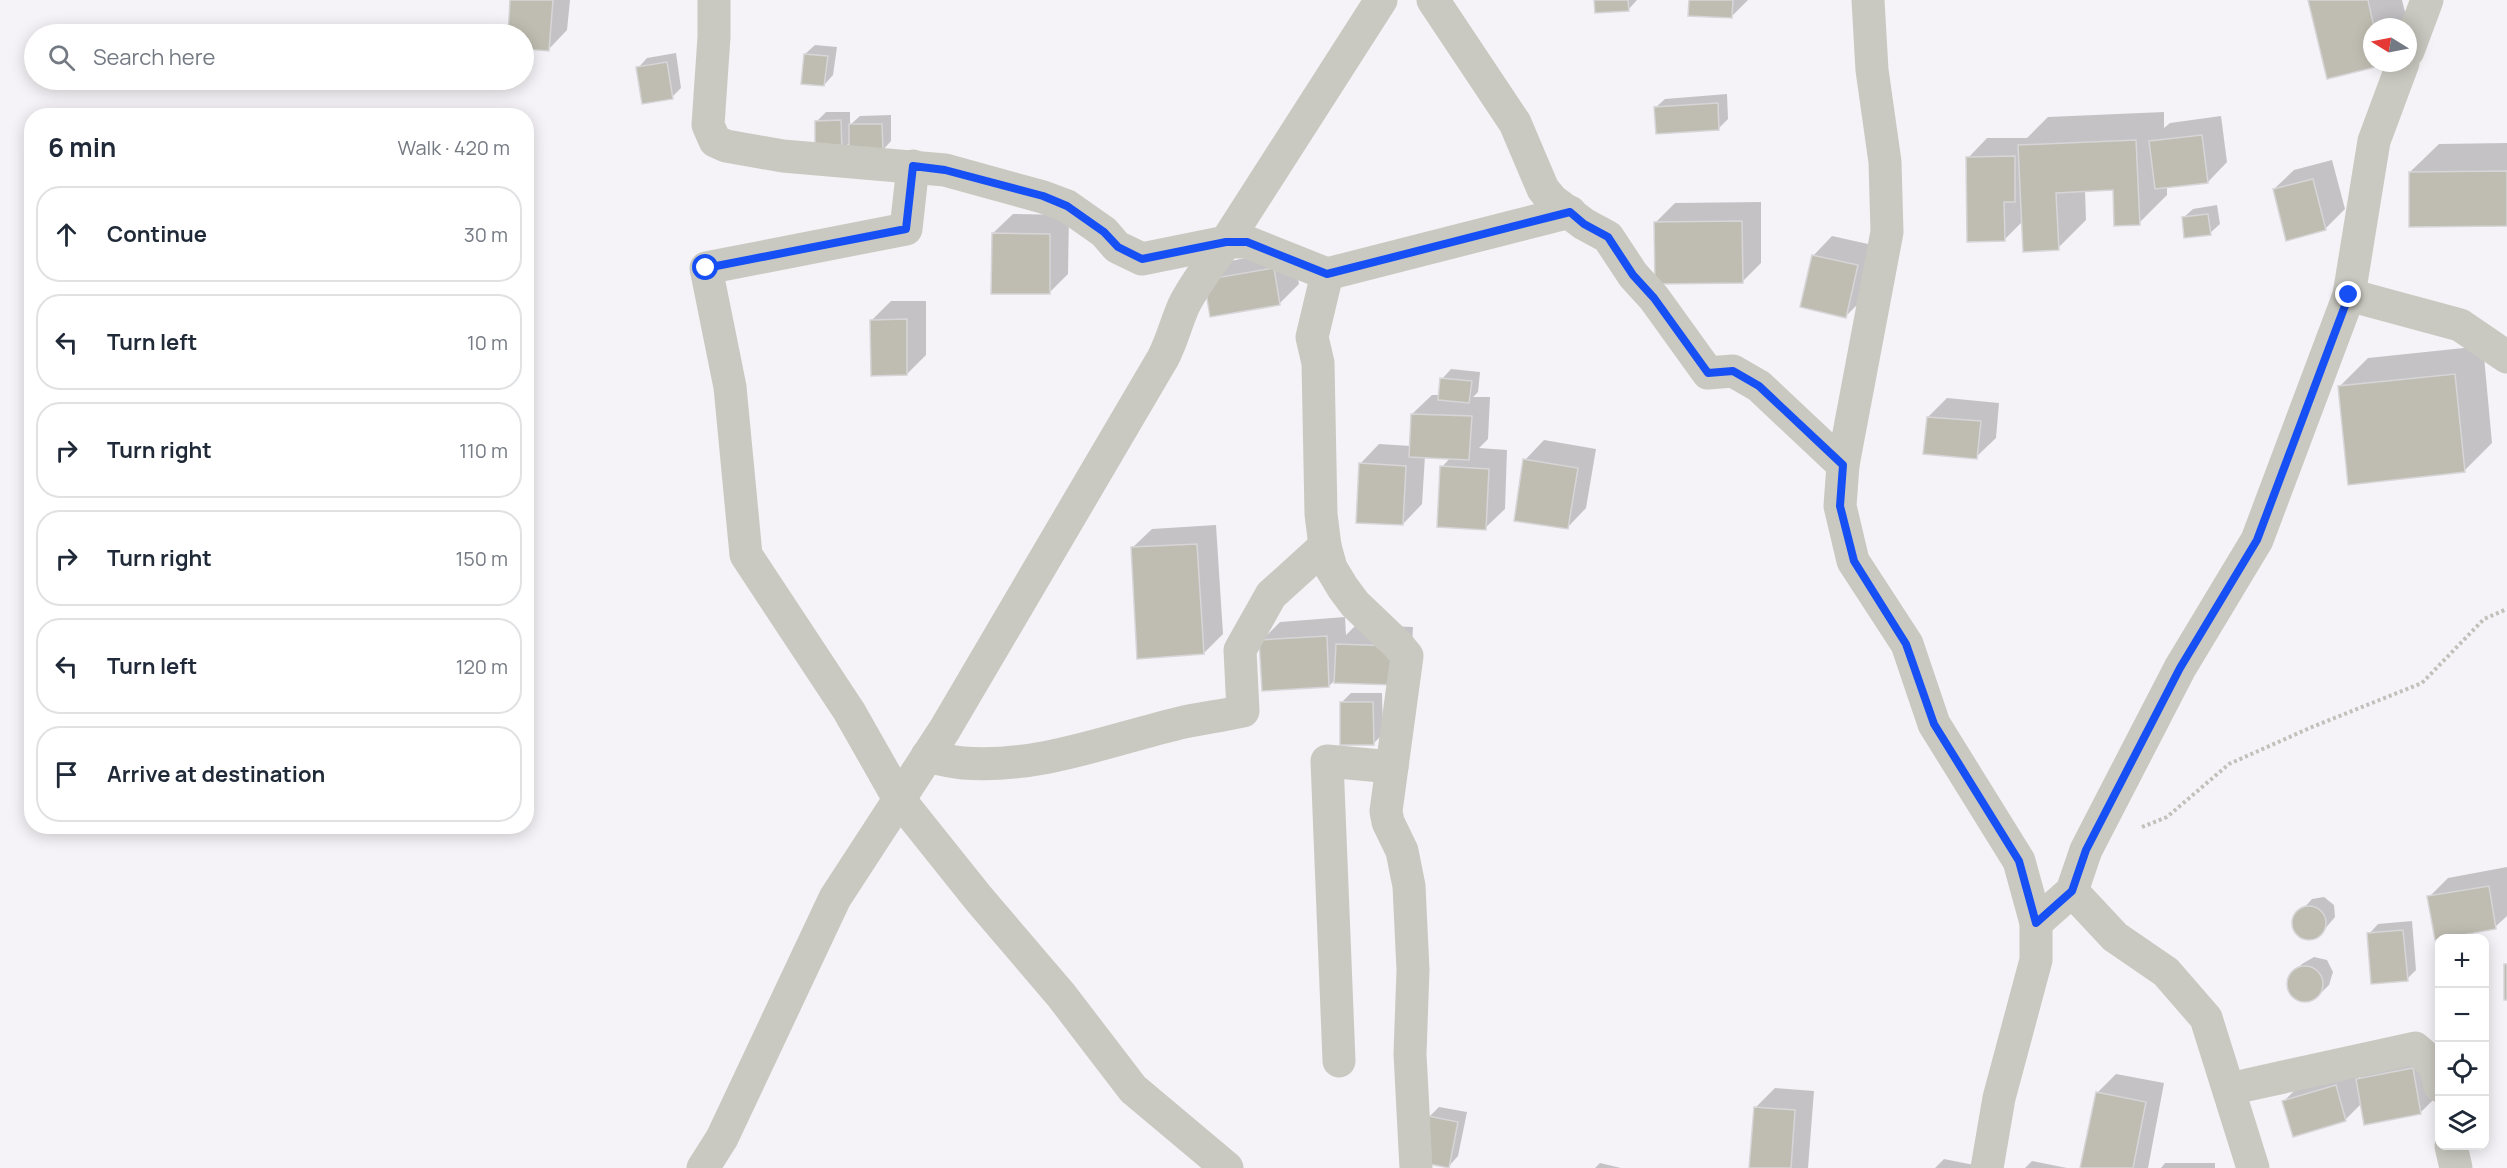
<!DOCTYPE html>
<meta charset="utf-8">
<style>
body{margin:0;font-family:Manrope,sans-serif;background:#f2f2f3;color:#1f2937}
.controls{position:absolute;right:18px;bottom:18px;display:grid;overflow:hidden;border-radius:12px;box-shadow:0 3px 15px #0003}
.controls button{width:54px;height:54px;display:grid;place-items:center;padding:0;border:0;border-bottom:2px solid #e0e1e3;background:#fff;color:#1f2937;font:30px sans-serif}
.compass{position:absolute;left:2363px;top:18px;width:54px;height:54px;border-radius:50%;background:#fff;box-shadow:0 3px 15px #0003;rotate:280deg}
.stop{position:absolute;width:18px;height:18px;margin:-14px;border:4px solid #164ff4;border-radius:50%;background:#fff}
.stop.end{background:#164ff4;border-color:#fff;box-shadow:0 2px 6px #0008}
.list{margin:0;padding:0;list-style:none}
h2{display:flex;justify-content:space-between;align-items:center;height:78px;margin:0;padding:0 24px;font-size:26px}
h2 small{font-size:20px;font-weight:400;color:#747a83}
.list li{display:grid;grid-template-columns:39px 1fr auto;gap:18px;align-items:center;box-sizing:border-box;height:96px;margin:0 12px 12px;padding:0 12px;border:2px solid #e0e1e3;border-radius:24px}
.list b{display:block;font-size:22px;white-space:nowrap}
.list em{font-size:20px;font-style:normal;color:#747a83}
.icon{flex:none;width:33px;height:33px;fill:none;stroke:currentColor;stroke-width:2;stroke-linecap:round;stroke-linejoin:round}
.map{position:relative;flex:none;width:2507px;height:1168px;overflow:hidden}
.search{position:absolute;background:#fff;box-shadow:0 3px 15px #0003;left:24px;top:24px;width:510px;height:66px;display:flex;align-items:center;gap:15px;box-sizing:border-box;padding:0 21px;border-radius:33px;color:#747a83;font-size:22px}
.panel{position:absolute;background:#fff;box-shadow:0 3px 15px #0003;left:24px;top:108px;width:510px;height:726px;border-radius:24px}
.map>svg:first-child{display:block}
.shadow{fill:#0003}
.building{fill:#bfbdb1;stroke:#d7d5d8;stroke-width:1.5}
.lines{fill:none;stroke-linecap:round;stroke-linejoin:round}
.path{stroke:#c1c1bb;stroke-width:4;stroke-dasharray:3 3;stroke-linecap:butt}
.minor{stroke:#cac9c1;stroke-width:33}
.route{stroke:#164ff4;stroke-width:8}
</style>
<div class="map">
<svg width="2507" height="1168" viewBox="0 0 2507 1168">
<rect width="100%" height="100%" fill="#f5f3f7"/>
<g class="shadow">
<polygon points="512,0 570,0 567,30 548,50 524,48 524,34 509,34"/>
<polygon points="1596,0 1637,0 1628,10"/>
<polygon points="1690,0 1748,0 1732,16"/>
<polygon points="2310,0 2402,0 2411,36 2408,27 2372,27 2372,63 2384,63 2328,77"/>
<polygon points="815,45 837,47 833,75 824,85 805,54"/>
<polygon points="676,53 681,88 672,97 638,68 647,58"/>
<polygon points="1727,94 1728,119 1719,128 1655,108 1665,99"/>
<polygon points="826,112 850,112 850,125 860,116 891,115 891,141 882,151 850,142 841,151 816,122"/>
<polygon points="2164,112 2164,128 2170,123 2221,116 2227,162 2208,182 2167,186 2167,195 2139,223 2114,189 2085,190 2086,220 2058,248 2023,221 2004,240 1968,158 1987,138 2027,138 2048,117"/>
<polygon points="2507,143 2507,225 2410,172 2439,144"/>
<polygon points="2332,160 2345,209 2325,229 2274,189 2294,170"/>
<polygon points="1761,202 1761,263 1742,282 1656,222 1675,203"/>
<polygon points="2217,205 2220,224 2210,233 2183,218 2193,209"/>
<polygon points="1013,214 1069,215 1068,274 1049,293 993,233"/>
<polygon points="1832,236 1877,246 1865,297 1846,316 1813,256"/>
<polygon points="1293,249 1299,284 1280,303 1206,281 1225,262"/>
<polygon points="891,301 926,301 926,355 907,374 872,320"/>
<polygon points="2483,346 2492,443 2464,471 2340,386 2368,358"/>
<polygon points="1451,369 1480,372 1478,392 1473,397 1490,397 1488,439 1479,448 1507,450 1505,509 1485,528 1442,467 1451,457 1425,456 1422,504 1403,524 1360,464 1379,444 1411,446 1412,414 1432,395 1440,395 1442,379"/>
<polygon points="1947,398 1999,403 1996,438 1976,457 1928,417"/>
<polygon points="1544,440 1596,449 1586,508 1567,528 1525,460"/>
<polygon points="1216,525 1223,634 1204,653 1132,548 1152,529"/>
<polygon points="1345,617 1346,635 1356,625 1413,627 1411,664 1336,679 1329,686 1261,641 1280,622"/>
<polygon points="1351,693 1382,693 1383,734 1373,744 1341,703"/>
<polygon points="2507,867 2507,916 2495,927 2429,897 2448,878"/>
<polygon points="2324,897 2334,905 2335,917 2318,937 2305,939 2296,932 2294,919 2312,899"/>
<polygon points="2412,921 2416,970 2407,979 2369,934 2378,924"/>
<polygon points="2314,957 2327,960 2333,972 2329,985 2319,995 2307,1001 2294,998 2288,986 2292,974 2302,964"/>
<polygon points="2432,1050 2440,1093 2421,1112 2362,1103 2346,1119 2294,1135 2284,1101 2303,1082 2355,1067 2359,1078 2377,1060"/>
<polygon points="2116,1074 2164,1083 2148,1168 2082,1168 2097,1093"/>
<polygon points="1775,1088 1814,1091 1808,1168 1750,1168 1755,1108"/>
<polygon points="1439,1107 1467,1112 1458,1156 1449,1166 1430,1116"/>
<polygon points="1944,1159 1989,1168 1935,1168"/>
<polygon points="2032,1161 2067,1168 2025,1168"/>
<polygon points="1600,1163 1621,1168 1595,1168"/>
<polygon points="2165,1163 2215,1163 2215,1168 2161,1168"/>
</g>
<g class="building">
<polygon points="510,0 553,0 549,51 524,49 524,34 508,34"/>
<polygon points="1594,0 1628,0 1629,11 1595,13"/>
<polygon points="1689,0 1733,0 1732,18 1688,16"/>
<polygon points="2308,0 2368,0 2374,27 2372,27 2372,63 2383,63 2384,65 2327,79"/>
<polygon points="804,54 828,56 824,86 801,84"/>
<polygon points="667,62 673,99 642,104 636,67"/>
<polygon points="1718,103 1719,130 1656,134 1654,107"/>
<polygon points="841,120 842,153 815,153 815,121"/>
<polygon points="849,124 882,124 883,152 849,152"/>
<polygon points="2202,135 2208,183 2155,189 2149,141"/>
<polygon points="2136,140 2140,225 2114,226 2113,190 2056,193 2059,250 2023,252 2018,145"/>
<polygon points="2015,156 2015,202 2004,202 2005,241 1967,242 1966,157"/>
<polygon points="2507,171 2507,226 2409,227 2409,172"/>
<polygon points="2313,179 2326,230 2286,241 2273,189"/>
<polygon points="2208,214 2211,235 2184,238 2182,217"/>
<polygon points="1742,221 1743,283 1655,284 1654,222"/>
<polygon points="992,233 1050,234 1050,294 991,294"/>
<polygon points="1812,255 1858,265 1846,318 1800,307"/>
<polygon points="1274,268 1280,305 1210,317 1204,280"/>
<polygon points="907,319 907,375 871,376 870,320"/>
<polygon points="2455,374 2465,472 2348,485 2338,386"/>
<polygon points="1440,378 1472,381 1469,403 1438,400"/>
<polygon points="1411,414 1472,416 1469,460 1409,457"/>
<polygon points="1927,417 1981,421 1977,459 1923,454"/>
<polygon points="1523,459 1578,468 1568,529 1514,521"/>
<polygon points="1359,463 1406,466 1403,525 1356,523"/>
<polygon points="1440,466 1489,469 1486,530 1437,527"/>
<polygon points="1197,544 1204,654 1137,659 1131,547"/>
<polygon points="1327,636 1329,687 1262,691 1259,640"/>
<polygon points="1336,644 1394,646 1393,685 1334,683"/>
<polygon points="1340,702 1373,702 1374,745 1340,745"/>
<polygon points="2489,886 2496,929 2435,940 2427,896"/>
<circle cx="2309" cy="923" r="17"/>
<polygon points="2403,930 2408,981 2371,984 2367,933"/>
<rect x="2504" y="964" width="3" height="36"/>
<circle cx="2305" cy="984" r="18"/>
<polygon points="2413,1068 2421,1114 2364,1125 2356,1079"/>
<polygon points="2336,1085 2346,1121 2293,1137 2282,1101"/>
<polygon points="2096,1092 2146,1102 2133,1168 2080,1168"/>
<polygon points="1754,1107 1795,1110 1791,1168 1749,1168"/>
<polygon points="1428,1116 1458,1122 1449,1168 1419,1162"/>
</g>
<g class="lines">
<polyline class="path" points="2142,827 2167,817 2229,764 2312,727 2422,683 2484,619 2507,609"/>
<g class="minor">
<polyline points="714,0 714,37 708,125 715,141 726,146 783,156 945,170 1043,197 1067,206 1104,232 1117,247 1142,259 1226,242 1247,242 1327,274 1312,337 1318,363 1321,514 1325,546 1331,568 1343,588 1355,604 1398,645 1407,656 1386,811 1388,822 1402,851 1409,886 1413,970 1410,1054 1416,1168"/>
<polyline points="1433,0 1515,123 1543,189 1552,200 1584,224 1608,237 1633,275 1654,298 1708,373 1733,371 1759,386 1843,465"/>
<polyline points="1868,0 1872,70 1885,162 1887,232 1843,465 1840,506 1853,561 1907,644 1934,724 2019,861 2036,923 2036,960 1999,1098 1987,1168"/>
<polyline points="2408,51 2427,0"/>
<polyline points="913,166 906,229 706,268 730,387 746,555 849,711 899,799 979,899 1061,995 1133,1089 1227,1168"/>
<polyline points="1327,274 1570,212"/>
<polyline points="2349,295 2460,325 2507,357"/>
<path d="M927,756C939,759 951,762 963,763C1038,769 1109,740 1180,723C1201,718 1222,716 1243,711L1240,650L1271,595L1325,546"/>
<polyline points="2072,891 2115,937 2166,972 2206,1018 2253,1168"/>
<polyline points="2036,923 2072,891 2086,850 2180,668 2257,540 2349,295 2374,141 2403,63"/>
<polyline points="1339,1061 1327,761 1392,767"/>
<polyline points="2229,1089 2415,1048 2435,1065 2440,1086"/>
<polyline points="2451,1146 2456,1168"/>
<path d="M703,1168L722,1138L835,898L945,729L1163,358C1172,341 1176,323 1184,305C1195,283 1211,263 1226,242L1381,0"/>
</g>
</g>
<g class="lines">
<polyline class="route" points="706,268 906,229 913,166 945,170 1043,196 1067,206 1104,232 1118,247 1142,259 1226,242 1247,242 1327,274 1570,212 1584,224 1608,237 1633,275 1654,298 1708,373 1733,371 1759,386 1843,465 1840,506 1854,561 1906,644 1934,724 2019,861 2036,923 2072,891 2086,850 2180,668 2257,540 2349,295"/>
</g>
</svg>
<div class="controls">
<button>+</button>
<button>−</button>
<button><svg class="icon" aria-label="locate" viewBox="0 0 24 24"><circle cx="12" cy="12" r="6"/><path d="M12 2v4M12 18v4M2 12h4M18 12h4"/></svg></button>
<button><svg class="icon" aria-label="layers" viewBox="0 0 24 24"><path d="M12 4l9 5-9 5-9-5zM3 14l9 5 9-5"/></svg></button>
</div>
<svg class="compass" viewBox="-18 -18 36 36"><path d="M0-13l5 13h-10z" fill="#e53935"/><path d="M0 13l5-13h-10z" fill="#747a83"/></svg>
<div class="stop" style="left:706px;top:268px"></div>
<div class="stop end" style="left:2349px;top:295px"></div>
<div class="search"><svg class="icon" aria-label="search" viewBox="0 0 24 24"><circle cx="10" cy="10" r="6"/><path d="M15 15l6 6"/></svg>Search here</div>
<section class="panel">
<h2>6 min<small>Walk · 420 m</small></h2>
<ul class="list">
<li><svg class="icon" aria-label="ahead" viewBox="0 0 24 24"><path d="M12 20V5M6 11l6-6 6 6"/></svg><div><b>Continue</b></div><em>30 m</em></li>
<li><svg class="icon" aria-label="left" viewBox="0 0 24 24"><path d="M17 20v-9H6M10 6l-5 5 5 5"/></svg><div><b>Turn left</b></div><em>10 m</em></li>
<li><svg class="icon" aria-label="right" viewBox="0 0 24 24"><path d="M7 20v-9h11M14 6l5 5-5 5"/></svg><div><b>Turn right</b></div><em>110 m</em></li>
<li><svg class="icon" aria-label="right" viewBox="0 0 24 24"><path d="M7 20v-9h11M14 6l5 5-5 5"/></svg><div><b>Turn right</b></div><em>150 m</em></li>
<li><svg class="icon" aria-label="left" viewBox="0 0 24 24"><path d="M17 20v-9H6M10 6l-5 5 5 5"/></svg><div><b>Turn left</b></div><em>120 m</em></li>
<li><svg class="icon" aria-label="arrive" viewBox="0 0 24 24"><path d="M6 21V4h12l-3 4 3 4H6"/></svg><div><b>Arrive at destination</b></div></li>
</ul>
</section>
</div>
